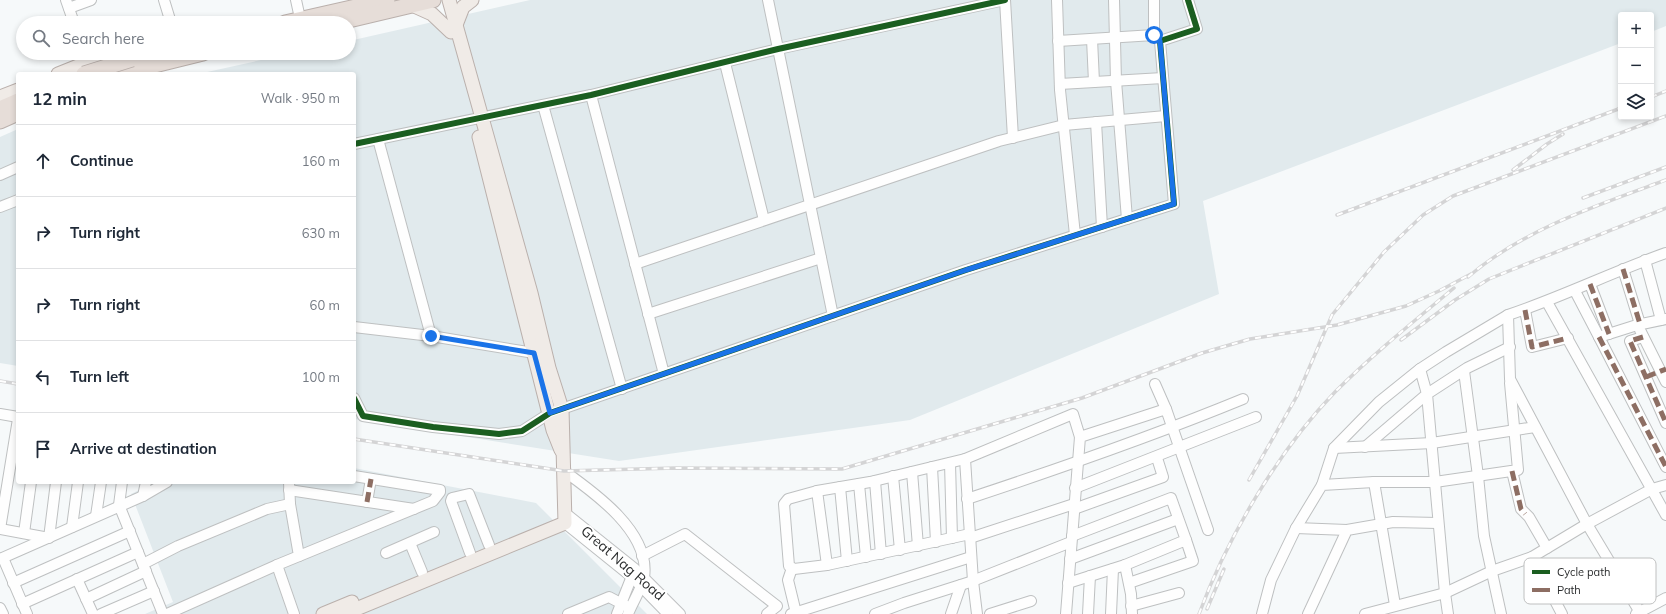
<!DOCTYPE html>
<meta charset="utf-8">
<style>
body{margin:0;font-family:Mulish,sans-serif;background:#f2f2f3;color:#1f2937}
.controls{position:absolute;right:12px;top:12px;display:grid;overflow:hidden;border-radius:4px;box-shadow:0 2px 6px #0003}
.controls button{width:36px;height:36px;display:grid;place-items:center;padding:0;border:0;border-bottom:1px solid #e0e1e3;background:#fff;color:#1f2937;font:20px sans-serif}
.stop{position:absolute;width:12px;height:12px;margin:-9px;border:3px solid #1a73e8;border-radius:50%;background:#fff}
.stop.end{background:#1a73e8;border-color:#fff;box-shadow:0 1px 4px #0008}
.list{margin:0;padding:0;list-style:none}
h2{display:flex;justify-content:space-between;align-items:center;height:52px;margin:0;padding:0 16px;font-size:17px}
h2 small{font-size:13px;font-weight:400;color:#747a83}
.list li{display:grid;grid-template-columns:26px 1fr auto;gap:12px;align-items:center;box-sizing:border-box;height:72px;padding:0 16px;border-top:1px solid #e0e1e3}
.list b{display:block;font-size:15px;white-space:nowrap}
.list em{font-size:13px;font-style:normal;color:#747a83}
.icon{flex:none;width:22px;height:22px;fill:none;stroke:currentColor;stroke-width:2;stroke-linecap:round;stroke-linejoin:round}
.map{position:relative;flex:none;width:1666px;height:614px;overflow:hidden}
.search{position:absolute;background:#fff;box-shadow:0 2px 6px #0003;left:16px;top:16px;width:340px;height:44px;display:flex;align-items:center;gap:10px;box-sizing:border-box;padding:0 14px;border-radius:22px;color:#747a83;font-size:15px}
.panel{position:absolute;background:#fff;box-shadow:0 2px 6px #0003;left:16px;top:72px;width:340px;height:412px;border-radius:4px}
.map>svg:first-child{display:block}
.built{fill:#e1eaed}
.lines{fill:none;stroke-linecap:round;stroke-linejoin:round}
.minor-casing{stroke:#bec0c1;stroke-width:12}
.major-casing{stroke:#bab0ac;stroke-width:15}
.highway-casing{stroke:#bab0ac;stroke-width:17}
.minor{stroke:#fefefe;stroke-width:10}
.major{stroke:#f0ebe7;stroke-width:13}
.highway{stroke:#e6ddd8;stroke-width:15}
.rail-casing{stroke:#d4d4d5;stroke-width:3.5}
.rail{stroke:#fff;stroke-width:2;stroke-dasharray:6;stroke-linecap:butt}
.highway-bridge-casing{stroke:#bab0ac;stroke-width:17;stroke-linecap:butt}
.highway-bridge{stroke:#e6ddd8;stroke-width:15}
.quiet{stroke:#8d6e63;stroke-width:5;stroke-dasharray:10 5;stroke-linecap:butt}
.cycleway-casing{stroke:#fff;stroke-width:8}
.cycleway{stroke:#1b5e20;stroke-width:6}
.route{stroke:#1a73e8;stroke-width:5}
.labels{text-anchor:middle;stroke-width:4;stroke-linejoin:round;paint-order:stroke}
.street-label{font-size:14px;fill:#2a2c2d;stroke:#fff}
.key{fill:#fff;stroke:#bfc0c0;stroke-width:1}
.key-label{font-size:11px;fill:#2a2c2d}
</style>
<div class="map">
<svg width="1666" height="614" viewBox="0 0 1666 614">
<rect width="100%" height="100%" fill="#f6f9fa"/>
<g class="built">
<polygon points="530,0 1666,0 1666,26 1651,32 1651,15 1621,15 1621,43 1203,201 1219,294 910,420 619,461 354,419 354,74 198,74 293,53 349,53 349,41"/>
<polygon points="18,129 18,366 0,363 0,137"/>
<polygon points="354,468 536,503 647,614 145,614 173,602 131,494 155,482 354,482"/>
</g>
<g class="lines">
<defs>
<g id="minor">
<polyline points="66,0 74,23"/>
<polyline points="164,0 171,23"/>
<polyline points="296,0 301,23"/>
<polyline points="768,0 833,316"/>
<polyline points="1005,0 1013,138"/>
<polyline points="1057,0 1060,90 1075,235"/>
<polyline points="1114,0 1116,81 1127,219"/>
<polyline points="1154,0 1154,35"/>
<polyline points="69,8 91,0"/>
<polyline points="1092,39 1094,82"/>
<polyline points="1058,41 1154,35 1160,41"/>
<polyline points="85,53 92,69"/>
<polyline points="725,63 764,220"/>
<polyline points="1060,84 1163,78"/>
<polyline points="591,95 664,374"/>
<polyline points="543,105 622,389"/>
<polyline points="1096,122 1102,227"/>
<polyline points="378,139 431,336"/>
<polyline points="354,144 591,95 778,49 1005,0"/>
<polyline points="0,175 18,167"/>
<polyline points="0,207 18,200"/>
<polyline points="1645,260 1661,320"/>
<polyline points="635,264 999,141 1064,125 1166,116"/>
<polyline points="1623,269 1640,324"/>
<polyline points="1590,284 1609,334"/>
<polyline points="1575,291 1599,337 1637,325 1666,319"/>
<polyline points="1547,302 1666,515"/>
<polyline points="1525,310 1532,347 1568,338"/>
<polyline points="648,314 821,258"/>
<polyline points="354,327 431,336 534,353"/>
<polyline points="1640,330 1666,382"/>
<polyline points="1599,337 1666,467"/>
<polyline points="1643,337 1630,341 1666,423"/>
<polyline points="1420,369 1446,352 1508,315"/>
<polyline points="1464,371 1478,476 1484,536 1501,614"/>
<polyline points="1155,384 1166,409"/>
<polyline points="354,398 363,416 433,427 499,434 522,431 550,413 966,270 1174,204 1160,41 1197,29 1188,0"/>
<polyline points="0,414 18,417"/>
<polyline points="1334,448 1432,443 1535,427"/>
<polyline points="965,459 870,482 817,491 788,499 784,504 789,566 794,569 827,565 970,534"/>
<polyline points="950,463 952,538"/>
<polyline points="932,467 936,542"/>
<path d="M564,471C595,493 651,533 644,577C642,588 632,603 628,614"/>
<polyline points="1512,471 1521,509 1529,517 1547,548"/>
<polyline points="912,472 918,546"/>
<polyline points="893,476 900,550"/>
<polyline points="875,481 881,554"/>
<polyline points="122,482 119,505 163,614"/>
<polyline points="289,482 290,504 299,556 277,565 294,614"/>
<polyline points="1374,482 1395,605"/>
<polyline points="859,484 866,557"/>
<polyline points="1322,485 1334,448 1379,402 1420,369 1427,394 1365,447"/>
<polyline points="840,487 847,561"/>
<polyline points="1075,488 1256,417"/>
<polyline points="289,490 414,509"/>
<polyline points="817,491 827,565"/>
<polyline points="143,496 146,482"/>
<path d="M967,499C1061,468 1153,436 1243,399"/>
<polyline points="367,502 371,479"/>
<polyline points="1074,509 1163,477 1157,458"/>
<polyline points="565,513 635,569 680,614"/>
<polyline points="96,516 101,482"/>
<polyline points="565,523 632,577 668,614"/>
<polyline points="72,527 78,482"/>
<polyline points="1296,528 1347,530"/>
<polyline points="0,529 18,419"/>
<polyline points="0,529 49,538 56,482"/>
<polyline points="24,533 31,482"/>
<polyline points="1072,536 1171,498 1186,540"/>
<polyline points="970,538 1074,504"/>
<polyline points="410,543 422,572"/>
<polyline points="386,553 434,532"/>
<polyline points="470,553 451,501 452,498 469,494 489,545"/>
<polyline points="299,556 433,501 440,492 440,490 354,476"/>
<polyline points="642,556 685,534 777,606 767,614"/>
<polyline points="1532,557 1562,614"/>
<polyline points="3,558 27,614"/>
<polyline points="0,559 143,496 167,482"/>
<polyline points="1070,559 1178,519"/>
<polyline points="143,564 178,546 267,509 290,504"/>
<polyline points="1125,565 1186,540 1193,561 1129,583"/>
<polyline points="792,568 788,580 796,613"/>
<polyline points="77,579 93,614"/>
<polyline points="13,583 130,531"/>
<polyline points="1068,583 1125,565 1131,594 1132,614"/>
<polyline points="86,599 146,571"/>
<polyline points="22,604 138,552"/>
<polyline points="1131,606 1179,593"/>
<polyline points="0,608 3,614"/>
<polyline points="101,614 154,591"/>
<polyline points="167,614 277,565"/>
<polyline points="568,614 609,597 630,608"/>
<polyline points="617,614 634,571"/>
<polyline points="791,614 971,557"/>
<polyline points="875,614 904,603 970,582 1071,542"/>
<polyline points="951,614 961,585"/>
<polyline points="977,614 973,581 965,459 1073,414 1080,437"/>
<polyline points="990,614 1031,601"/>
<polyline points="1066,614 1080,437 1166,409 1208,530"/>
<polyline points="1088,614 1090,576"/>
<polyline points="1111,614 1113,569"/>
<polyline points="1262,614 1271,580 1296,528 1322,485 1374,482 1435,482 1518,470 1510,383"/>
<polyline points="1308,614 1347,530 1393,522 1438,523"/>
<polyline points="1365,614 1445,593 1492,571 1532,557 1587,524 1652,489 1666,485"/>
<polyline points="1448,614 1445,593 1427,394 1467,368 1510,347"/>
<polyline points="1636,614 1666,598"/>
<path d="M1641,614L1587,524L1510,379L1508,315C1562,297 1612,272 1666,253"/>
</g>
<g id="major">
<polyline points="412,5 432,14 451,32"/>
<polyline points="456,25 463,7 472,0"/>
<polyline points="58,74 88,62 128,53"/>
<polyline points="0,97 18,90"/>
<polyline points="479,137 553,430 561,450"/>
<polyline points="323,614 352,602"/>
<polyline points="344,614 565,523 562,409 549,368 531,293 449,0"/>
</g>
<g id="highway">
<polyline points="285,23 387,0"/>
<polyline points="336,23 433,0"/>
<polyline points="132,59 157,53"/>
<polyline points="118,74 203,53"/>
<polyline points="0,109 18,101"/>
<polyline points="0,121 18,113"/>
</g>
</defs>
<use href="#minor" class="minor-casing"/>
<use href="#major" class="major-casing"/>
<use href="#highway" class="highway-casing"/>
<use href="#minor" class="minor"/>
<use href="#major" class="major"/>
<use href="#highway" class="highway"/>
<defs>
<g id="rail">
<polyline points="1651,97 1666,91"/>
<polyline points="1513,170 1547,144 1563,134"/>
<polyline points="1583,198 1666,167"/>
<polyline points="1337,215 1621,108"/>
<path d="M1468,277C1524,229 1598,205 1666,180"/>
<polyline points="1401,340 1455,300 1489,279 1666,208"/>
<polyline points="0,381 18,384"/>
<polyline points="354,439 564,471 676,468 842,469 1082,398 1202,353 1250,339 1337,325 1406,306 1439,291 1471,274"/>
<polyline points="1249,480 1297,396 1332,315 1384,252 1423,215 1453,196 1666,116"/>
<polyline points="1207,609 1224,569"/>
<path d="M1199,614C1227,538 1278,451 1335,392C1372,355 1413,322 1454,288"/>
</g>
</defs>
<use href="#rail" class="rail-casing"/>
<use href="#rail" class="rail"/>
<defs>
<polyline id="highway-bridge" points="84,74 132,59"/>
</defs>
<use href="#highway-bridge" class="highway-bridge-casing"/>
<use href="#highway-bridge" class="highway-bridge"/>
<g class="quiet">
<polyline points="1623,269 1640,324"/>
<polyline points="1590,284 1609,334"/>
<polyline points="1525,310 1532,347 1568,338"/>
<polyline points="1599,337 1666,467"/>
<polyline points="1643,337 1630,341 1666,423"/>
<polyline points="1646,377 1666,369"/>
<polyline points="1512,471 1521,509 1525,514"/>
<polyline points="367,502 371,479"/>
</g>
<defs>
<g id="cycleway">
<polyline points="354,144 591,95 778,49 1005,0"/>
<polyline points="354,398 363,416 433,427 499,434 522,431 550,413 966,270 1174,204 1160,41 1197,29 1188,0"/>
</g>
</defs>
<use href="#cycleway" class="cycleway-casing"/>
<use href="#cycleway" class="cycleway"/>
</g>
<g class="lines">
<polyline class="route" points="431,336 534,353 550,413 966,270 1174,204 1160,41 1154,35"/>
</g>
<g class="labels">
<g class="street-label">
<text transform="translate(623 563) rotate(41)" y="5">Great Nag Road</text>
</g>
</g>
<rect x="1524" y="558" width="132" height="46" rx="6" class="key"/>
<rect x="1532" y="570" width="18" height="4" fill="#1b5e20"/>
<rect x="1532" y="588" width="18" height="4" fill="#8d6e63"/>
<g class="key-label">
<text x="1557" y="576">Cycle path</text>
<text x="1557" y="594">Path</text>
</g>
</svg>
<div class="controls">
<button>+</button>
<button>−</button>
<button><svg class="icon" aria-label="layers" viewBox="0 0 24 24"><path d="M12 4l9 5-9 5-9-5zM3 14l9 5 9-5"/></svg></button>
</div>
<div class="stop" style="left:1154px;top:35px"></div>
<div class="stop end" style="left:431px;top:336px"></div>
<div class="search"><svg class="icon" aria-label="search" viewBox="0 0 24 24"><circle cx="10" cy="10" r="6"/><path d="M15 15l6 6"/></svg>Search here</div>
<section class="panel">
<h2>12 min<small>Walk · 950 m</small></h2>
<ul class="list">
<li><svg class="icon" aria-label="ahead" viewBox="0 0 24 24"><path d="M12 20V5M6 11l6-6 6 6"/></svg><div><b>Continue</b></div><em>160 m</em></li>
<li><svg class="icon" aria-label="right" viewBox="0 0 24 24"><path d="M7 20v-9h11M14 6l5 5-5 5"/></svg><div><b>Turn right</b></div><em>630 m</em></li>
<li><svg class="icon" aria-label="right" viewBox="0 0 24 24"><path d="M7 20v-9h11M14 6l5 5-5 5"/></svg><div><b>Turn right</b></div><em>60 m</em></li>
<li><svg class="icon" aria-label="left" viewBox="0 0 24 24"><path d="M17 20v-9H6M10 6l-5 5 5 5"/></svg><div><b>Turn left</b></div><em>100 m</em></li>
<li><svg class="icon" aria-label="arrive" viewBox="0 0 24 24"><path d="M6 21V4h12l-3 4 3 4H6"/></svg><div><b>Arrive at destination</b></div></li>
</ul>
</section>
</div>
